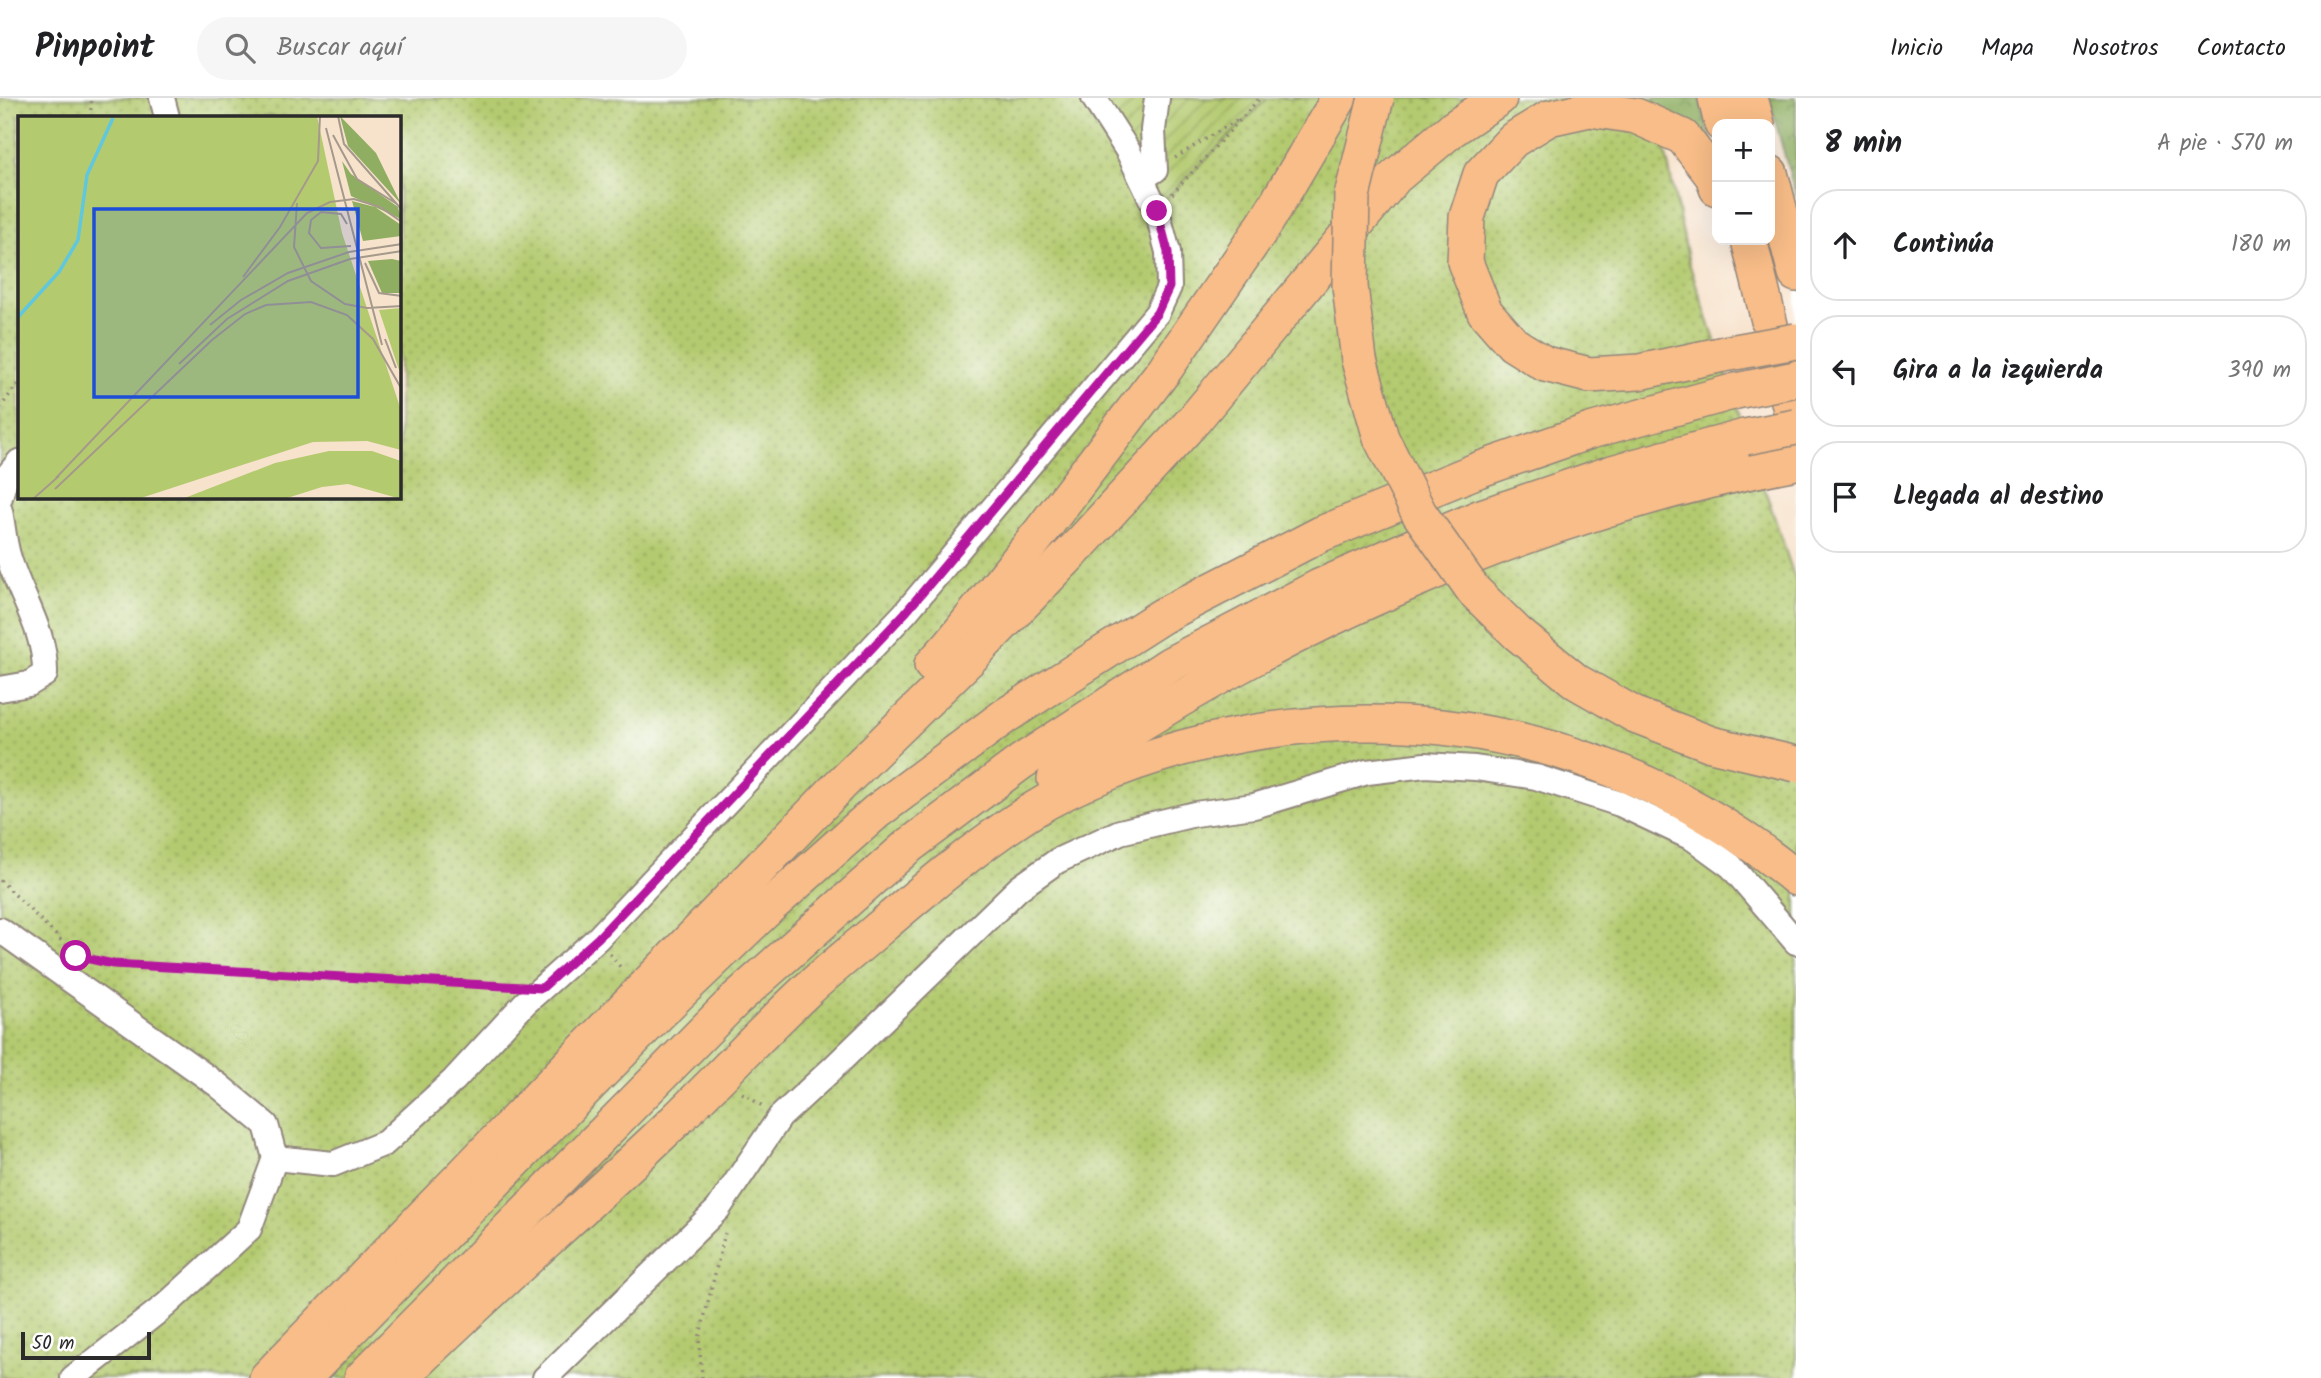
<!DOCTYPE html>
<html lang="es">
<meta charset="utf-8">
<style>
body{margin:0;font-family:Kalam,sans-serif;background:#f6f6f6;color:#202124}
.controls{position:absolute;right:21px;top:21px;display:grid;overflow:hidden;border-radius:14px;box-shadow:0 7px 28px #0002}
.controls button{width:63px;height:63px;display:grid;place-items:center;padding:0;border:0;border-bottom:2px solid #e0e0e0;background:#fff;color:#202124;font:35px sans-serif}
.scale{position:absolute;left:21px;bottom:18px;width:130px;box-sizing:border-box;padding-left:7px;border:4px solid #2b2b2b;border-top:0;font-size:19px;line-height:24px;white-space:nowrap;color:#2b2b2b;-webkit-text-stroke:5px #fff;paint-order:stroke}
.stop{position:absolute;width:21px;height:21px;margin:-16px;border:5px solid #b5179e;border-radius:50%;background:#fff}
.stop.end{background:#b5179e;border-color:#fff;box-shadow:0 2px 7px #0008}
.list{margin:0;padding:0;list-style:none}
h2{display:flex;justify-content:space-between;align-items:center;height:91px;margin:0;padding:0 28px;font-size:30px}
h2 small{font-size:23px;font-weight:400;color:#757577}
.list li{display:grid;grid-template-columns:46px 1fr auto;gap:21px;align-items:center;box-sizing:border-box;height:112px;margin:0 14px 14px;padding:0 14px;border:2px solid #e0e0e0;border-radius:28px}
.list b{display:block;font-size:26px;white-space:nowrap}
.list em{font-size:23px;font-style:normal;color:#757577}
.icon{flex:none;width:38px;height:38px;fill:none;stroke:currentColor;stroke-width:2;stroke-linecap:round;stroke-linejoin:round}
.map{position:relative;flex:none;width:1796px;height:1280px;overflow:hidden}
header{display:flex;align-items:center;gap:42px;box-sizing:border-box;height:98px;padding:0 35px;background:#fff;border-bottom:2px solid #e0e0e0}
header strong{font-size:33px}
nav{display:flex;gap:38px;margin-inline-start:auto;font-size:24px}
.search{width:490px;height:63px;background:#f6f6f6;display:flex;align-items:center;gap:18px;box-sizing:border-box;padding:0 24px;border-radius:38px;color:#757577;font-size:26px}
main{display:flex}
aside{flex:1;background:#fff}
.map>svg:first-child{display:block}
.forest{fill:url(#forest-crowns);stroke:#5d6c46;stroke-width:2}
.park{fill:url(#park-dots);stroke:#707a4d;stroke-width:2;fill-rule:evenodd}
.garden{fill:url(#garden-furrows);stroke:#707a4d;stroke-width:2}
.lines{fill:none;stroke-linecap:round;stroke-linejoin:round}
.minor-casing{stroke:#91867b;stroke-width:28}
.highway-casing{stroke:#91867b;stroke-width:38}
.path{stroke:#91867b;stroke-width:3.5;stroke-dasharray:2 5;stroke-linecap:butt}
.minor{stroke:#fff;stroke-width:24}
.highway{stroke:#f8bd88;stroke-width:35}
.highway-bridge-casing{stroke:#91867b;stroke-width:38;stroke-linecap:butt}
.highway-bridge{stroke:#f8bd88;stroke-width:35}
.route{stroke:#b5179e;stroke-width:9}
.inset-river{fill:none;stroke:#60c7dd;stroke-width:3.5}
.inset-road{fill:none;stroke:#a5998b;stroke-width:2}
.view{fill:#1d4ed8;fill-opacity:0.15;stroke:#1d4ed8;stroke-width:3.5}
.inset-edge{fill:none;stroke:#2b2b2b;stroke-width:3.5}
</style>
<header>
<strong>Pinpoint</strong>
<div class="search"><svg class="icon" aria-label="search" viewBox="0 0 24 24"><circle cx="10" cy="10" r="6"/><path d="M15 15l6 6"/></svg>Buscar aquí</div>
<nav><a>Inicio</a><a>Mapa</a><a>Nosotros</a><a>Contacto</a></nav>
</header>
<main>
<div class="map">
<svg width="1796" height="1280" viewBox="0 0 1796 1280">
<defs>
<pattern id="forest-crowns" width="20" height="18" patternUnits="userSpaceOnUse" patternTransform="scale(1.75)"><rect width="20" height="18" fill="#8fae62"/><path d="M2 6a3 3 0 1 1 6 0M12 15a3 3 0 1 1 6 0" fill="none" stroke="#758e51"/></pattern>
<pattern id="park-dots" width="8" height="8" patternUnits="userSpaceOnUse" patternTransform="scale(1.75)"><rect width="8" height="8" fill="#b4ca6f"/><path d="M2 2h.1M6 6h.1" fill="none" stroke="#93a45b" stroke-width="1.8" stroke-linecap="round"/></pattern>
<pattern id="garden-furrows" width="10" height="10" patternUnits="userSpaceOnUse" patternTransform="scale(1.75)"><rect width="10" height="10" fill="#b4ca6f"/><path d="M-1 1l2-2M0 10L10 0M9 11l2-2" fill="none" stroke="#93a45b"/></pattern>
</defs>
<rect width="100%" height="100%" fill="#fff"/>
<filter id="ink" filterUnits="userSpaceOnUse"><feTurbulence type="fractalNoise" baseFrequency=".0143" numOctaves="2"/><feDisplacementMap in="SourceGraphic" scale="14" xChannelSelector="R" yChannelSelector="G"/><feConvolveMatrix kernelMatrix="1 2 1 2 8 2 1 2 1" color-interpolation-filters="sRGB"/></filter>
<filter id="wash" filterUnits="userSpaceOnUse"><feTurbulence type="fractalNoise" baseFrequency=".00686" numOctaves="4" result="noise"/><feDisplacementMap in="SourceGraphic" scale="28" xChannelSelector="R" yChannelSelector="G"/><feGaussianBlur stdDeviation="1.57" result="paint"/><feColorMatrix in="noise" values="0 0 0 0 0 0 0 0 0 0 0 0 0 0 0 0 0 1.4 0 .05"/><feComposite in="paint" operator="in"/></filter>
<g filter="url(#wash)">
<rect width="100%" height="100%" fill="#f7e2cb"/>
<g class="forest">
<polygon points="1608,0 1699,0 1717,61"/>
<polygon points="1769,0 1796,0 1796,99"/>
</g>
<path class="park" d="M0,0H1654L1689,165L1796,484V1280H0ZM19,19H399V399H19Z"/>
<polygon class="garden" points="1079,0 1268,0 1150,116"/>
</g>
<g filter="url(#ink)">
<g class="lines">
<defs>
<g id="minor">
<polyline points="162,0 167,19"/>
<polyline points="1142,80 1155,72 1153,32 1157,0"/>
<polyline points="0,399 5,381 19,364"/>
<path d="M0,413C3,428 4,443 8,457C19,497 46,532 45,576L29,586L0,591"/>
<polyline points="0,832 218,987 266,1027 275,1060 249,1131 166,1207 73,1280"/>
<polyline points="275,1060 333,1066 385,1045 454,982 525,905 598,840 905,515 1157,215 1169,189 1168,154 1157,113 1128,53 1094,0"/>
<polyline points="545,1280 718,1111 780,1019 832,971 1019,790 1057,763 1120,734 1195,716 1254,708 1367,674 1425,667 1475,670 1536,679 1620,706 1694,741 1731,768 1796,844"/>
</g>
<g id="highway">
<polyline points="1716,0 1722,26"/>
<polyline points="1750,0 1757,26"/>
<polyline points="1770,75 1796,176"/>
<polyline points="1717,90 1713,78 1683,39 1636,18 1590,11 1549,20 1513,42 1481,76 1467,119 1465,164 1485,214 1513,246 1545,266 1589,277 1639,274 1724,256"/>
<polyline points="1749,142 1796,332"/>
<polyline points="932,567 951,546 1040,435 1165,271 1266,124 1339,0"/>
<path d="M1055,681C1277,529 1531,414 1796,364"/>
<polyline points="267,1280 841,686 967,563 1081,445 1194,322 1395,79 1451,32 1499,0"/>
<polyline points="303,1280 672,902 768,810 876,714 1005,618 1162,518 1321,436 1478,372 1590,333 1736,293"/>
<polyline points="362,1280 736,901 906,750 1021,664 1171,566 1319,489 1481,419 1612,375 1745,339"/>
<path d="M400,1280C489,1192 585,1110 675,1023C720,980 761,935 806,893C829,872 853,853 876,833C925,791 974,750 1028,715C1080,682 1146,658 1206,644C1417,595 1628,642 1796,780"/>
</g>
</defs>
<use href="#minor" class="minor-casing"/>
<use href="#highway" class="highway-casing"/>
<g class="path">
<polyline points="90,19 92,0"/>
<polyline points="1175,60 1240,20"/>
<polyline points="1172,96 1260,0"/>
<polyline points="0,310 19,284"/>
<polyline points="0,782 76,857 113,866 512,888"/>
<polyline points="610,856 621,870"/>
<polyline points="742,995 764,1009"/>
<polyline points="702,1280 699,1241 725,1135"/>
</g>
<use href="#minor" class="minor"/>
<use href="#highway" class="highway"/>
<defs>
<g id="highway-bridge">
<polyline points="1376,0 1352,98 1350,188 1359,262 1381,340 1419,415 1474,493 1518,536 1577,584 1635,617 1711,646 1796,666"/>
<polyline points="1724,256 1796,243"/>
<polyline points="1736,293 1796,281"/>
<polyline points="1745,339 1796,329"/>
</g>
</defs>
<use href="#highway-bridge" class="highway-bridge-casing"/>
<use href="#highway-bridge" class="highway-bridge"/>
</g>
</g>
<g class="lines" filter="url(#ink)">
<polyline class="route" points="76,858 113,866 542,890 598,840 905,515 1157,215 1169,189 1168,154 1157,113"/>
</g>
<g transform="translate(18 18)">
<rect width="383" height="383" fill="#f7e2cb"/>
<path d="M383,192V254H381L361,194Z" fill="#b4ca6f"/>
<path d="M322,0L358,37L383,88L330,30ZM324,45L333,58L380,91L383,103L333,80ZM334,85L357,91L383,109V120L345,125ZM374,143L383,145V177H364L350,145Z" fill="#8fae62"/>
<path d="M0,0H299L324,117L383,294V334L349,325L295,326L120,383H0ZM311,335H354L383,345V383L330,368L304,371L266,383H164L257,347Z" fill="#b4ca6f"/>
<path d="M192,0H233L235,9L293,3L302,9L301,34L285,65L245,110L217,65L202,51L200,38L183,40L179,33L180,18ZM0,15H16V42L24,59L0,58Z" fill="#b4ca6f"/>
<path class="inset-river" d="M0,201L41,156L60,124L69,59L95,2"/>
<path class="inset-road" d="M320,0L326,28L384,94M308,12L364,229M315,19L339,63L379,88M279,87L276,131L293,165L327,188L349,192L384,190M329,108L323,98L303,96L293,104L291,117L303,132L333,130M347,147L361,177L384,180M225,161L262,111L300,45L302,0M192,209L223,184L270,157L331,136L384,128M367,223L378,252M161,248L209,203L270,165L332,143L384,135M38,362L289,97L312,86L336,83L362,91L384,106M37,373L194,224L227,198L248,189L293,186L329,199L355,223L383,272M15,383L41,360"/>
<path class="view" d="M76,93H340V281H76Z"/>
<rect width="383" height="383" class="inset-edge"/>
</g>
</svg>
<div class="controls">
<button>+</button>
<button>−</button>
</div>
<div class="scale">50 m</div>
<div class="stop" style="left:76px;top:858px"></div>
<div class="stop end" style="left:1157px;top:113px"></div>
</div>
<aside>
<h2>8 min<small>A pie · 570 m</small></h2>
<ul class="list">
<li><svg class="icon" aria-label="ahead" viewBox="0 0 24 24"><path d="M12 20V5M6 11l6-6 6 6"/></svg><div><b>Continúa</b></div><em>180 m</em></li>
<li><svg class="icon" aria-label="left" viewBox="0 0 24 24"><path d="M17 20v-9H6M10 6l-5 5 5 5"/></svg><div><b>Gira a la izquierda</b></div><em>390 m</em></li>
<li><svg class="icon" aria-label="arrive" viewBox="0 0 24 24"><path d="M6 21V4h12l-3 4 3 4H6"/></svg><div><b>Llegada al destino</b></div></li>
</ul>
</aside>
</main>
